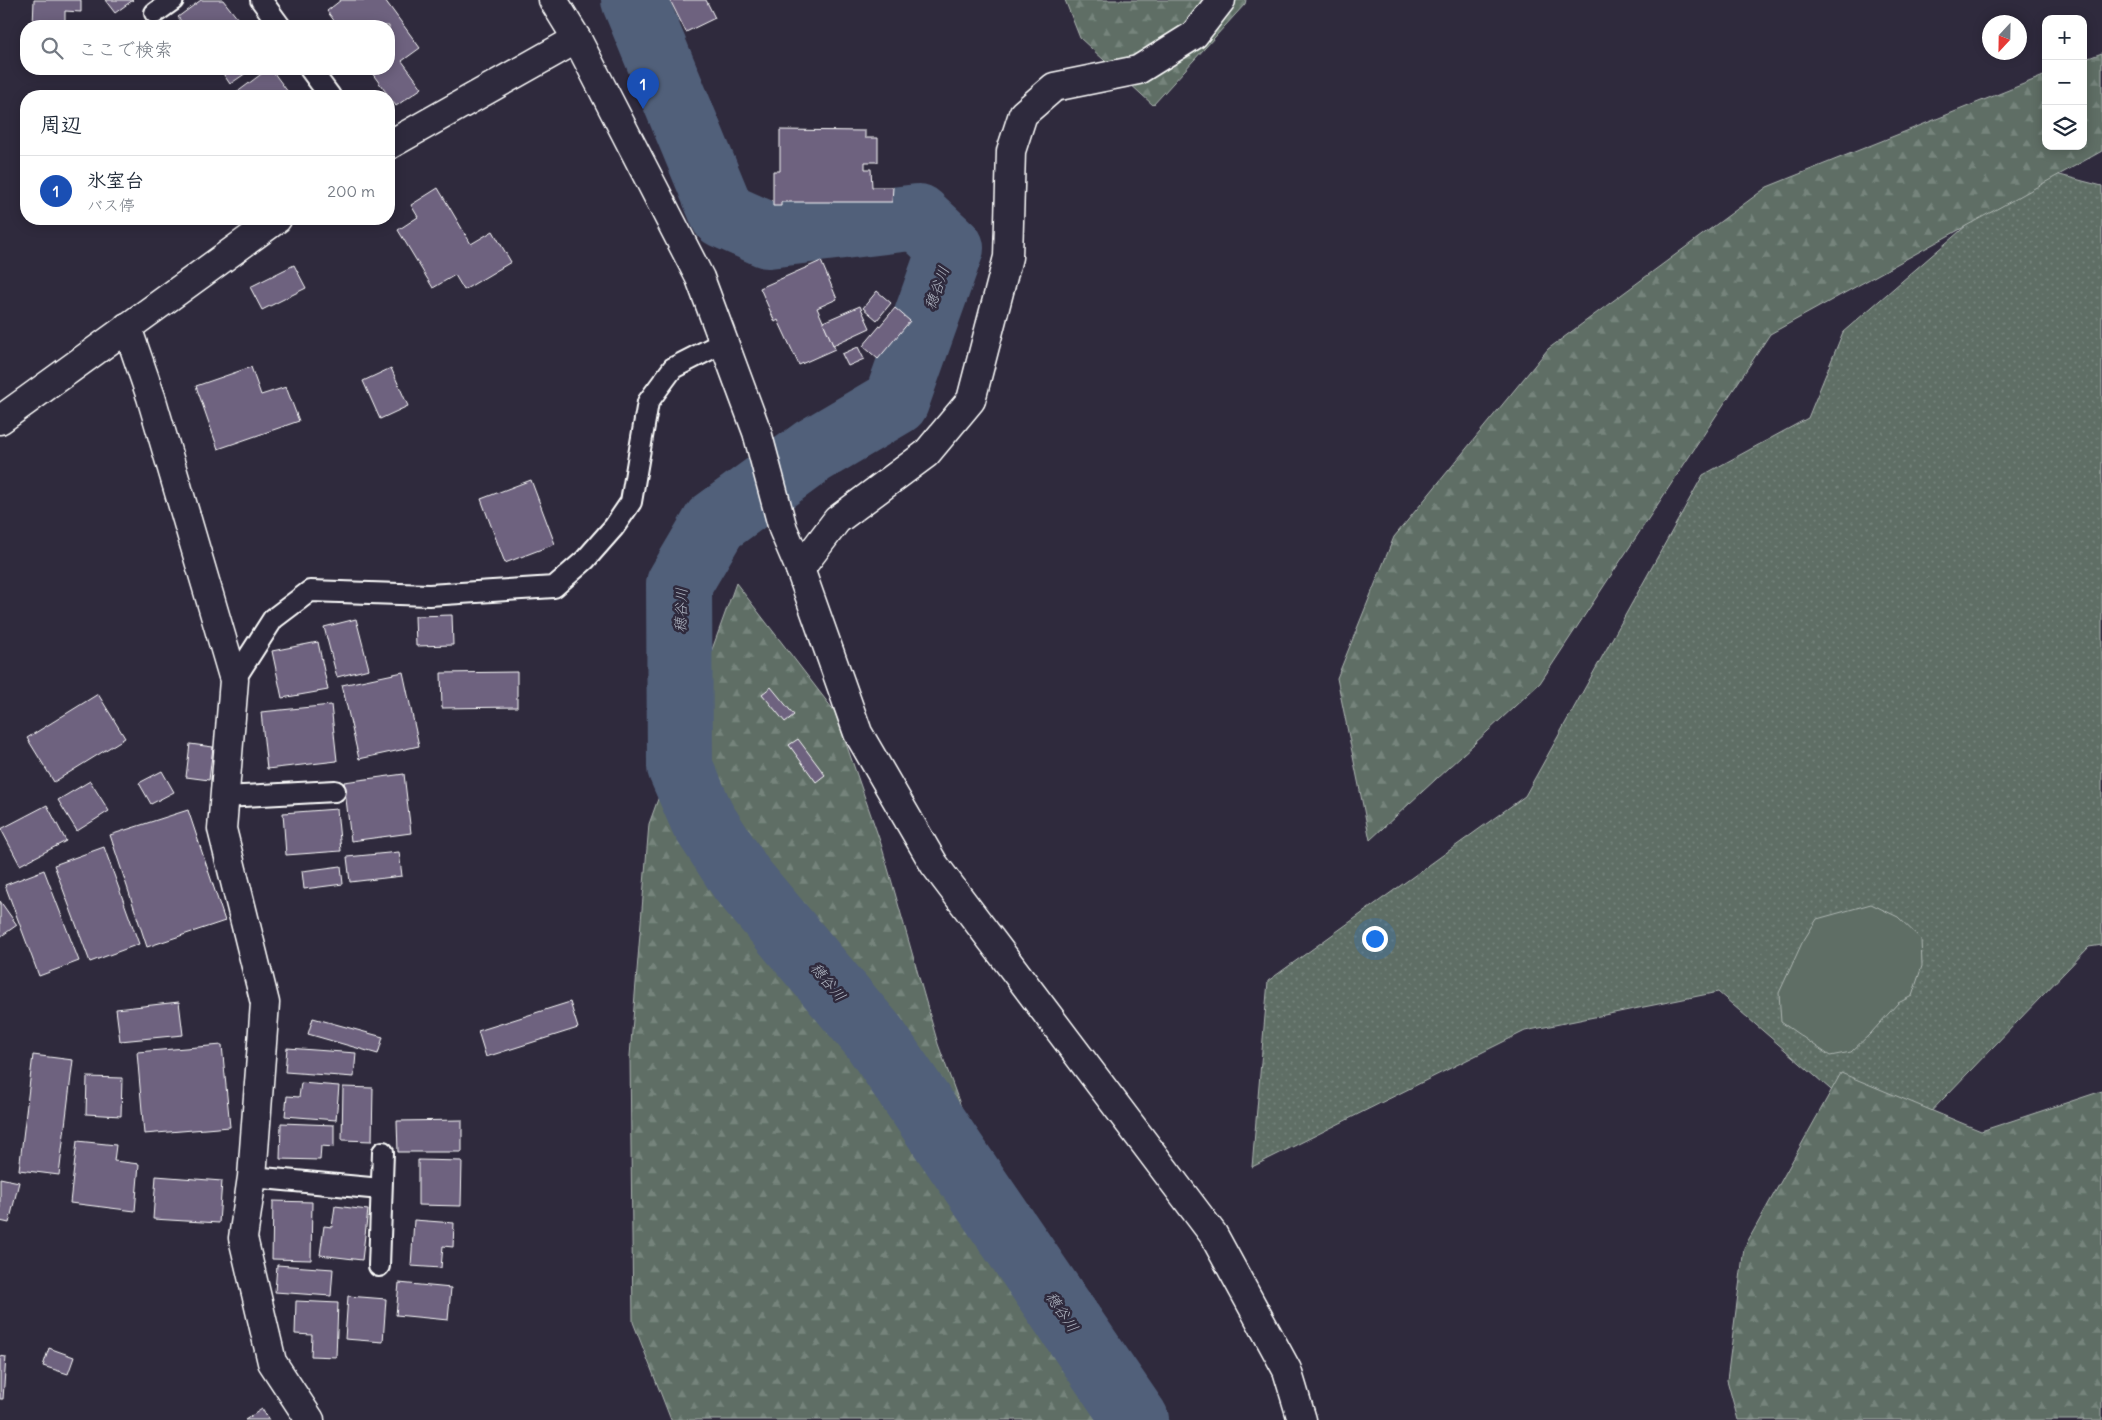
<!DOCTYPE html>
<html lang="ja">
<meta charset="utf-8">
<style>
body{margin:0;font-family:Delius,"Klee One",sans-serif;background:#f6f6f7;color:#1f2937}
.controls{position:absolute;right:15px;top:15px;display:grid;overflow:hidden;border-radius:10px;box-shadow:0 2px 12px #0003}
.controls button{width:45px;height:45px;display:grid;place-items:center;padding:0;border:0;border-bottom:1px solid #e0e1e3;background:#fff;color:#1f2937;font:25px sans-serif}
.compass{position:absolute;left:1982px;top:15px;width:45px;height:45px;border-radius:50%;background:#fff;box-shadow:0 2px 12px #0003;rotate:202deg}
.you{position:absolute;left:1374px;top:938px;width:18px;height:18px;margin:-12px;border:4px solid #fff;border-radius:50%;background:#1a73e8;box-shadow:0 0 0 8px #1a73e833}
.badge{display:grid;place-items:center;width:32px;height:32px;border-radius:50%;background:#d93025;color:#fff;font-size:16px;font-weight:700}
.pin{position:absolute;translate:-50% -41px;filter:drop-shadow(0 1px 2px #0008)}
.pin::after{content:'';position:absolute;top:26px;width:18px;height:15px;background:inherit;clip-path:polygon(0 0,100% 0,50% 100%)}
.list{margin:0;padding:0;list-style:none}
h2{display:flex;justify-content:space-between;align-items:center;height:65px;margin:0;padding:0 20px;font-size:21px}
h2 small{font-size:16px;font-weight:400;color:#747a83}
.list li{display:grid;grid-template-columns:32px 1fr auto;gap:15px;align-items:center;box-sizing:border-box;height:70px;padding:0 20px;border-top:1px solid #e0e1e3}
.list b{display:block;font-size:19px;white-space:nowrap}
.list p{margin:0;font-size:16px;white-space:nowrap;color:#747a83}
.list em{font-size:16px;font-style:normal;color:#747a83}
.icon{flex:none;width:28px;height:28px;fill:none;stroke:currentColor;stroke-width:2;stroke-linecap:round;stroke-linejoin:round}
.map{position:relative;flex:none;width:2102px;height:1420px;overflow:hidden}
.search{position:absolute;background:#fff;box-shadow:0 2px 12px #0003;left:20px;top:20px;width:375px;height:55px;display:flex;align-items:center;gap:12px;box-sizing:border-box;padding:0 18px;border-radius:20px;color:#747a83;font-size:19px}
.panel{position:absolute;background:#fff;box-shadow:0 2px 12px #0003;left:20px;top:90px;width:375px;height:135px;border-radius:20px}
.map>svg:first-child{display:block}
.green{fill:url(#green-dots);stroke:#aeb6b2}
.forest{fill:url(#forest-firs);stroke:#aeb6b2}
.pitch{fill:#5e6e65;stroke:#aeb6b2}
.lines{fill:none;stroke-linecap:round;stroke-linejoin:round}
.river{stroke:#51607a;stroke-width:66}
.building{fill:#6e627f;stroke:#fff}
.service-casing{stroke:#fff;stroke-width:24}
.minor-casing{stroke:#fff;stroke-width:31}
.tertiary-casing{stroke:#fff;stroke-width:31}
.service{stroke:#2f2a3d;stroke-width:20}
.minor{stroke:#2f2a3d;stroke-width:28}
.tertiary{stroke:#2f2a3d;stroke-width:28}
.labels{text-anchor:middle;stroke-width:5;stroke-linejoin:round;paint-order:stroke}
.water-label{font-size:15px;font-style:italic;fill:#b1b7c3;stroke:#2f2a3d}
</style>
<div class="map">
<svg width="2102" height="1420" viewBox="0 0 2102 1420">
<defs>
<pattern id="green-dots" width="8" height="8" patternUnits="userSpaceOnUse" patternTransform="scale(1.25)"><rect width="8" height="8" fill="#5e6e65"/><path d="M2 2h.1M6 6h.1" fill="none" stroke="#76847c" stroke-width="1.8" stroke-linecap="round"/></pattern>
<pattern id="forest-firs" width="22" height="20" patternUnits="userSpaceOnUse" patternTransform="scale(1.25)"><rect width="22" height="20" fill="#5e6e65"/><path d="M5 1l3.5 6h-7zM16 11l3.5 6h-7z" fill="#76847c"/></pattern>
</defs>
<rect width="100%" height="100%" fill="#2f2a3d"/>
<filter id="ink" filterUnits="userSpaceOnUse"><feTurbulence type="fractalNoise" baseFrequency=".02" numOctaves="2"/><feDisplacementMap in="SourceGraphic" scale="10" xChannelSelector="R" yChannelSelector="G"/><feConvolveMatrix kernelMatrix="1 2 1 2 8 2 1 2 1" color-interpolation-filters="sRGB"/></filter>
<g filter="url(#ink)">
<polygon class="green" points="2033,168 2102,186 2102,945 2089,947 1897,1147 1718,992 1525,1031 1252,1167 1268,981 1525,796 1703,475 1808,418 1843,332"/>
<g class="forest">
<polygon points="1065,0 1246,0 1245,4 1153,105 1080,38"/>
<polygon points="2102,53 2102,151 1770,334 1540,683 1370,840 1337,678 1394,537 1548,349 1767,187 2046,75 2046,146 2083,146 2083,60"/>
<polygon points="736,583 835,712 881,844 938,1044 1003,1222 1086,1358 1097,1420 671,1420 633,1322 630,1056 649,824"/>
<polygon points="1841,1073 1981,1131 2102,1091 2102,1420 1738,1420 1727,1380 1744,1248"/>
</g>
<polygon class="pitch" points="1871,904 1898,917 1921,939 1922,966 1912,996 1898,1003 1871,1033 1851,1052 1830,1056 1781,1022 1779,993 1802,943 1817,919"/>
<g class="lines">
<polyline class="river" points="634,0 723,215 768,235 918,217 951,248 896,402 813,451 715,523 679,584 680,767 703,820 742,880 874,1037 1136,1420"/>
</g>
<g class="building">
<polygon points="34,0 81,0 81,12 65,11 65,26 33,26"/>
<polygon points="105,0 133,0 115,13"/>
<polygon points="201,0 223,0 238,19 229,26 185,26 178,17"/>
<polygon points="341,0 385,0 420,48 402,61 422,88 396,106 369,69 389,69 389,26 338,26 327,11"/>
<polygon points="670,0 706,0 715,18 686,32"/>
<polygon points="220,69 252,69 230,84"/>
<polygon points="268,69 271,69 291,96 232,96"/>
<polygon points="780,130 865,131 865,138 878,138 878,162 865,162 865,169 871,169 872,187 893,187 892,202 781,202 781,206 773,206 773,171 780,171"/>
<polygon points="438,188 471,244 493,231 511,262 464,290 455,275 433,288 398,230 418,217 411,205"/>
<polygon points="821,261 837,299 817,308 835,349 799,365 778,320 775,322 760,288"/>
<polygon points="294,265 306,288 262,310 250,287"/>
<polygon points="877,291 891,303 877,320 863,308"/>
<polygon points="860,306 870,328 833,345 823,322"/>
<polygon points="895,308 910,321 878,359 863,346"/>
<polygon points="858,347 864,359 848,366 842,354"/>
<polygon points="251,367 261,395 286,387 299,421 218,449 196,386"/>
<polygon points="391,368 408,406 380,419 363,381"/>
<polygon points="531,480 555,544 505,563 481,499"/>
<polygon points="452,615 453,645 416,646 415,616"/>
<polygon points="356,619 369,669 337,677 324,627"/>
<polygon points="318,642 328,690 282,698 272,651"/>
<polygon points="403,672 419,746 359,759 342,685"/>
<polygon points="517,672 517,707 442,708 441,673"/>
<polygon points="771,687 794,715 785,722 762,694"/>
<polygon points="98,694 125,738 54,782 27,738"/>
<polygon points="331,705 337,761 267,769 261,712"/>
<polygon points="798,739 825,775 816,782 789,745"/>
<polygon points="190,744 213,747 209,780 186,777"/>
<polygon points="162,771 174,792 151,804 139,783"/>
<polygon points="404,774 411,833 351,841 344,782"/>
<polygon points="90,781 109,811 77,831 58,800"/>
<polygon points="47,805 66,841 20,865 1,829"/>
<polygon points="337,809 341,851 286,855 283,813"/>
<polygon points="188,810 225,921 147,947 110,835"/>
<polygon points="104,847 139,944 90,962 54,865"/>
<polygon points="399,852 402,876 350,882 347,857"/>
<polygon points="341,866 343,884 304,889 302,871"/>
<polygon points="44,870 79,961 39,976 5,885"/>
<polygon points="0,901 17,925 0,937"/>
<polygon points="179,1002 183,1035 120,1041 116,1009"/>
<polygon points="570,1002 578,1028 486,1057 478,1031"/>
<polygon points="313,1018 383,1037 378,1054 308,1034"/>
<polygon points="222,1045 230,1127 144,1134 137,1052"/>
<polygon points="287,1048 356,1053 354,1077 285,1072"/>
<polygon points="33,1055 73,1060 59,1175 19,1170"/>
<polygon points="87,1077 122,1078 121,1116 86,1114"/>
<polygon points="301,1083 339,1086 336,1120 285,1116 287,1096 299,1097"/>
<polygon points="343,1087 373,1088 372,1141 342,1140"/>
<polygon points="462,1120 462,1152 398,1152 397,1121"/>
<polygon points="281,1123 334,1125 334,1147 321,1146 320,1160 280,1159"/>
<polygon points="77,1141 116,1145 114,1161 139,1164 135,1211 70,1203"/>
<polygon points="418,1160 462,1161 461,1206 418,1205"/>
<polygon points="156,1176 222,1181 219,1223 153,1219"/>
<polygon points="0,1178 19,1182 9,1223 0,1221"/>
<polygon points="273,1201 312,1202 311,1260 272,1259"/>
<polygon points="335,1206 368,1210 362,1260 320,1255 324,1226 332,1227"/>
<polygon points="414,1220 454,1223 453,1247 443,1246 441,1268 411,1266"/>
<polygon points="277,1265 333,1269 331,1296 275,1292"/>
<polygon points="399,1283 451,1288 448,1320 396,1315"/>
<polygon points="348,1296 386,1299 383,1342 345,1339"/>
<polygon points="296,1301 338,1303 336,1357 311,1356 312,1335 295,1334"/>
<polygon points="49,1348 74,1357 68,1374 43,1366"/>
<polygon points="0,1356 6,1357 3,1399 0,1399"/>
<polygon points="262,1409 269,1420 245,1420"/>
</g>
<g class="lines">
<defs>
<g id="service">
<polyline points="261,0 280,26"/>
<polyline points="155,13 173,0"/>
<polyline points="310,69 330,96"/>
<polyline points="234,680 273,619 310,591 429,595 554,587 585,560 614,527 631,502 648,402 673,368 724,342"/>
<polyline points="224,797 335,791"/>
<polyline points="252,1177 381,1189"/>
<polyline points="379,1266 383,1152"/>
</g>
<polyline id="minor" points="127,327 151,397 234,680 222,829 265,1003 252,1177 243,1238 272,1362 310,1420"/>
<g id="tertiary">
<polyline points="553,0 577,39 700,278 757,432 783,529 800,569 858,733 934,864 1213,1234 1287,1370 1302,1420"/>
<polyline points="389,145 577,39"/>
<polyline points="0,420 277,219"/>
<polyline points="800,569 837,520 926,454 971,400 1008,257 1011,151 1023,114 1054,87 1138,70 1194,35 1221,0"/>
</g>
</defs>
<use href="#service" class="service-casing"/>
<use href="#minor" class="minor-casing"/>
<use href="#tertiary" class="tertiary-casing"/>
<use href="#service" class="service"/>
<use href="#minor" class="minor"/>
<use href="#tertiary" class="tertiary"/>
</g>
</g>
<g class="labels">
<g class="water-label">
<text transform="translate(937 288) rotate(-70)" y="5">穂谷川</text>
<text transform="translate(681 610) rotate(-88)" y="5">穂谷川</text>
<text transform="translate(828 982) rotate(50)" y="5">穂谷川</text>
<text transform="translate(1062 1312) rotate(56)" y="5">穂谷川</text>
</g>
</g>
</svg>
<div class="controls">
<button>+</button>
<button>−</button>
<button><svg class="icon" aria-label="layers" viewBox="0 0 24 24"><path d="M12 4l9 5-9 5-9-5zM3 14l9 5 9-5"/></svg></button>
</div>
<svg class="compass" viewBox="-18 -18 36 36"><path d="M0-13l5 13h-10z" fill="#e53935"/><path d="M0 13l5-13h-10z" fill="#747a83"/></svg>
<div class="you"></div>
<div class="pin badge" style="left:643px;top:109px;background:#1a4fb4">1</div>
<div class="search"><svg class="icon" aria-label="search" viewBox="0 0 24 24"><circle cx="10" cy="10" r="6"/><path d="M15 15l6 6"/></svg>ここで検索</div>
<section class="panel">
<h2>周辺<small></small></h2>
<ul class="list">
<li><span class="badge" style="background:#1a4fb4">1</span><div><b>氷室台</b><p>バス停</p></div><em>200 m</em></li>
</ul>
</section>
</div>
